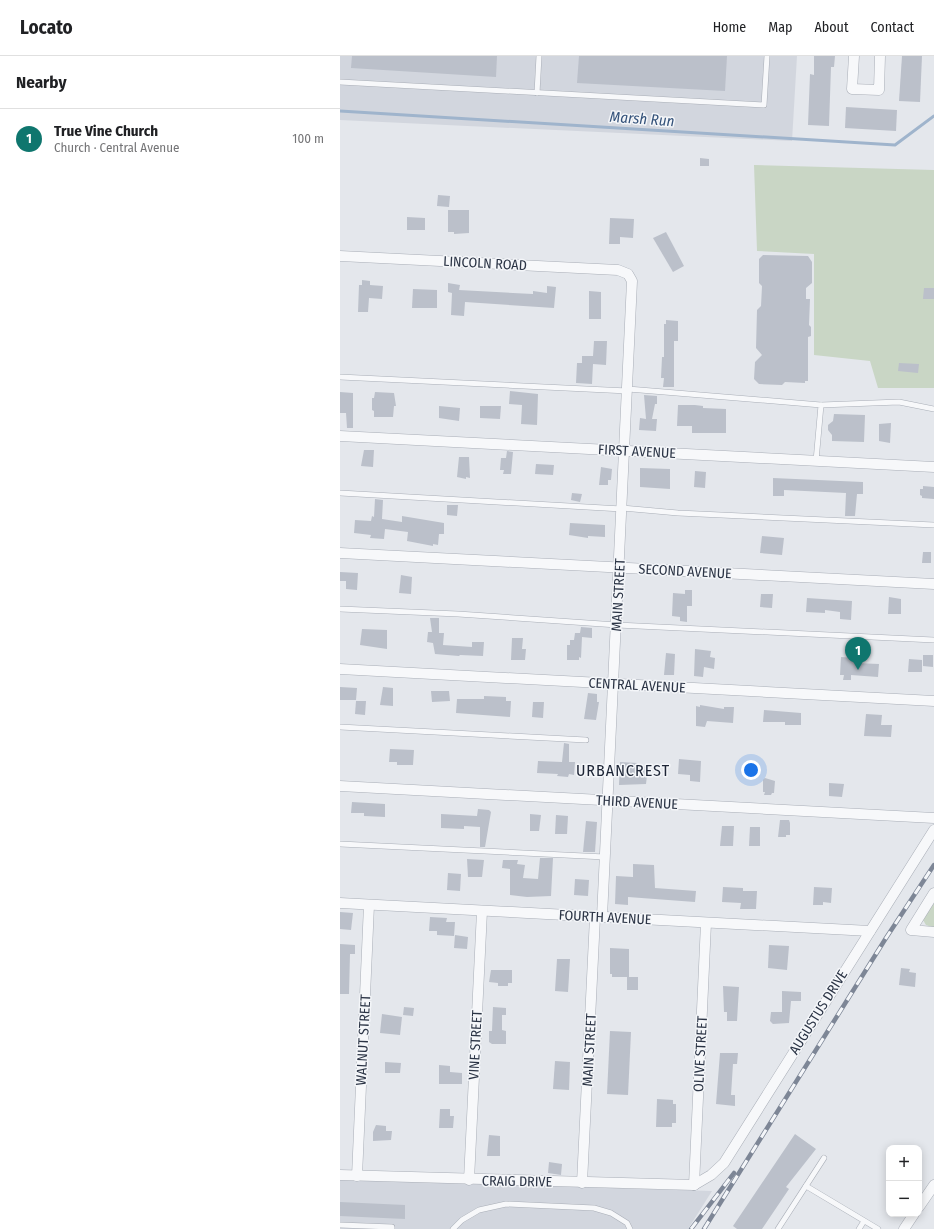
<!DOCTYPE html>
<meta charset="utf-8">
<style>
body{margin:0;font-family:"Fira Sans Condensed",sans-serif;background:#f6f6f6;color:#202124}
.controls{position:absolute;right:12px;bottom:12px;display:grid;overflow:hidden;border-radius:8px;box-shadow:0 2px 10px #0003}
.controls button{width:36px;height:36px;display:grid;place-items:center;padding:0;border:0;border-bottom:1px solid #e0e0e0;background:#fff;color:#202124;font:20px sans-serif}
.you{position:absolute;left:411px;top:714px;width:14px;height:14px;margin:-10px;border:3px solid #fff;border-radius:50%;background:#1a73e8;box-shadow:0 0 0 6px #1a73e833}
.badge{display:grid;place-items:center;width:26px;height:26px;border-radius:50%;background:#0f766e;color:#fff;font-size:13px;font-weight:700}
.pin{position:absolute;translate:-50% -33px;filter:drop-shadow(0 1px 2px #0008)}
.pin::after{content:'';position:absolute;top:21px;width:14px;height:12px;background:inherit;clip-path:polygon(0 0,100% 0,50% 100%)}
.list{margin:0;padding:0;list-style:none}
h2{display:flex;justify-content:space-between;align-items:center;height:52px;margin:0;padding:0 16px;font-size:17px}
h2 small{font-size:13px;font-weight:400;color:#757577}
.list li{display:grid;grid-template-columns:26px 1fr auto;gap:12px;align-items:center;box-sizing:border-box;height:60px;padding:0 16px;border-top:1px solid #e0e0e0}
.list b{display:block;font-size:15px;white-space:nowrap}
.list p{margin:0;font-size:13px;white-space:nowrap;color:#757577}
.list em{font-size:13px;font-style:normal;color:#757577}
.map{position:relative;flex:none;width:594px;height:1173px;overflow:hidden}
header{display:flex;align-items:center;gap:24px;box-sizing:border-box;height:56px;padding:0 20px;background:#fff;border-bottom:1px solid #e0e0e0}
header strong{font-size:19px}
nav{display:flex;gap:22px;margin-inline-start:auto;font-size:14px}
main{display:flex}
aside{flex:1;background:#fff}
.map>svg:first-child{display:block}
.built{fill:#d2d6de}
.green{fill:#c9d6c5}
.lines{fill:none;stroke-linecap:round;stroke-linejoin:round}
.stream{stroke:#9fb4cc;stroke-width:3}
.building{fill:#bbc0ca}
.service-casing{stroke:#a9aeb7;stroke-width:6}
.minor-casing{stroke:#a9aeb7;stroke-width:11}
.service{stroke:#f7f8fa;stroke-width:5}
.minor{stroke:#f7f8fa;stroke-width:10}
.rail-casing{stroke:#7d8696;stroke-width:4.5}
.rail{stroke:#f4f6f9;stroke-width:3;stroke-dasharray:9;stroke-linecap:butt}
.labels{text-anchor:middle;stroke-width:3;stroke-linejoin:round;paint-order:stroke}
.street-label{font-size:14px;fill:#2b3445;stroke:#f4f6f9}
.water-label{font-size:15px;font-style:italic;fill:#34527a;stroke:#f4f6f9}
.quarter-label{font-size:16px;letter-spacing:1px;fill:#1d2536;stroke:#f4f6f9}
</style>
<header>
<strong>Locato</strong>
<nav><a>Home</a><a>Map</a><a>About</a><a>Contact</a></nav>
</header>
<main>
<aside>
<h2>Nearby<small></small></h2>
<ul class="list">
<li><span class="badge">1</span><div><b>True Vine Church</b><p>Church · Central Avenue</p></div><em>100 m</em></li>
</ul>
</aside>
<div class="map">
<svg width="594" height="1173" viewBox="0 0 594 1173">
<rect width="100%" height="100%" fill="#e4e7ec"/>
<g class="built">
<polygon points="0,0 457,0 452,85 0,64"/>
<polygon points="0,1123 372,1135 348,1173 0,1173"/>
</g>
<g class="green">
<polygon points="414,109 594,114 594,332 538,332 530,305 474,299 474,198 417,195"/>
<polygon points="594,847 594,872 586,869 583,864"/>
</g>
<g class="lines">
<polyline class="stream" points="0,55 555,89 594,60"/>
</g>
<g class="building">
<polygon points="12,0 157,0 156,21 11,12"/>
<polygon points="239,0 387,0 385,35 237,27"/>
<polygon points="474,0 495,0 494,11 491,11 489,70 468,69 470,18 474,19"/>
<polygon points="562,0 582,0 580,46 559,45"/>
<polygon points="506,51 557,54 556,75 505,72"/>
<polygon points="360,102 369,103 369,110 360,110"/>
<polygon points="98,139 110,140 109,151 97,150"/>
<polygon points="108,154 129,154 129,177 114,178 114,176 108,176"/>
<polygon points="67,161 85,162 85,174 67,174"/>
<polygon points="270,162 294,163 293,182 280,181 280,188 269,188"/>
<polygon points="326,176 344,210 333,216 313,182"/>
<polygon points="423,199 468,200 472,206 472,227 466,232 466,243 470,243 469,269 471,271 471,280 468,281 468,325 465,325 465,327 445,326 442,329 419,328 414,323 415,306 422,299 416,292 417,254 421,250 422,230 419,227 419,203"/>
<polygon points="22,224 30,225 30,229 43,230 42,243 29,242 28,256 18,256 19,229 22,229"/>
<polygon points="108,227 120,229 119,234 193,238 193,235 207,237 207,230 216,231 214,252 125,246 124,260 111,259 112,237 108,236"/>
<polygon points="584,232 594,232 594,243 583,243"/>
<polygon points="73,233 97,234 97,252 72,252"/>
<polygon points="249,235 261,236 261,263 249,263"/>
<polygon points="326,264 338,265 338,285 334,285 334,331 323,331 324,322 321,322 322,301 324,301 324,268 326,268"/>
<polygon points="254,285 267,285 266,309 253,308 252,328 236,327 237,307 242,307 242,300 253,300"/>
<polygon points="559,307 579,308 578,317 558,315"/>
<polygon points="170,335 198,338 197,369 181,368 182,349 169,348"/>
<polygon points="0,336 13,337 13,372 7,372 6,357 0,357"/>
<polygon points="35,336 54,337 56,350 54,350 53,361 34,361 34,355 32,354 32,342 34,342"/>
<polygon points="304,339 317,340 317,348 315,348 312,363 317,363 316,375 299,374 300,362 306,363"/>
<polygon points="338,349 355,349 363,350 363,352 386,353 386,377 352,377 352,370 337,370"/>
<polygon points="99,350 120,352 119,365 99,362"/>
<polygon points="140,350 161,350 160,363 140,362"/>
<polygon points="494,358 525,359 524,386 492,385 492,379 488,374 488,369 493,365"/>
<polygon points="551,367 550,387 539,385 539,368"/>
<polygon points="24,394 34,394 33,411 21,410"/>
<polygon points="167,395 173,396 171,418 163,418 164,414 160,414 161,402 166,402"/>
<polygon points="119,401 129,401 130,422 126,421 126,423 117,421"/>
<polygon points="196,408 214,409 213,419 195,418"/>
<polygon points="261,411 272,413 271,424 268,424 268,429 259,429"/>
<polygon points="300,412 330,413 330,433 300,431"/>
<polygon points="355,415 366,416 365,432 354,431"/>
<polygon points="433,422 523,426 523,438 517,438 515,460 505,460 506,437 444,434 444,440 433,440"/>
<polygon points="583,430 594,431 594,443 582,442 582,440 580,439 580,433 583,433"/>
<polygon points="232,437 242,438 240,446 231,444"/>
<polygon points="35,443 43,444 42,463 62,466 62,460 104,467 104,478 99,478 98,489 93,488 93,490 67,485 68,476 45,473 44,483 30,482 31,479 14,477 15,464 31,465 32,460 34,461"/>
<polygon points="107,449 118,449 117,460 107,459"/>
<polygon points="230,467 265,469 265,481 248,480 248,482 229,479"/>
<polygon points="422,480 444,482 442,499 420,497"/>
<polygon points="583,496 591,496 591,507 582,507"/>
<polygon points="0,516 18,517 17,534 6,533 6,525 0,525"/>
<polygon points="61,519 72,521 71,538 59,537"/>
<polygon points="345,534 352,534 352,550 347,550 347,566 340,565 340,561 332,560 333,537 345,538"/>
<polygon points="421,538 433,538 432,552 420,551"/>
<polygon points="549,541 561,543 561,558 548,558"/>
<polygon points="467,542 512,545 511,564 500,563 500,556 485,554 485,557 466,556"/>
<polygon points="90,562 99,562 99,577 104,577 103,589 132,591 132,586 144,586 143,600 120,599 119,600 95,598 93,587 87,586 88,576 92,576"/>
<polygon points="241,571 252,572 252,582 242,581 241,602 239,601 239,604 227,604 227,589 230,589 230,584 234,584 235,577 240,577"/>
<polygon points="22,573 47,574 47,593 20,589"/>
<polygon points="172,582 183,582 182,593 186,593 185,604 171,604"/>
<polygon points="355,593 371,595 370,601 375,602 374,613 364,611 363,621 354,620"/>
<polygon points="326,597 335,598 334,619 324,619"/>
<polygon points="583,599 593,599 593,611 583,610"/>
<polygon points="501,601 515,602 515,607 539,608 538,621 511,619 511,624 503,624 504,619 500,619"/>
<polygon points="569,603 582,604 582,616 568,616"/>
<polygon points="0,631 17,632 16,644 0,644"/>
<polygon points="43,631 53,632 53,650 40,649"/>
<polygon points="91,635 109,635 110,645 92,646"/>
<polygon points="248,637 257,638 257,646 259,646 256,664 244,663"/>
<polygon points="144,640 166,641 166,645 171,645 170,661 116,657 117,643 144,643"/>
<polygon points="16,645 26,645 25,659 15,658"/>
<polygon points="193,646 204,646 203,662 192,661"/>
<polygon points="360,649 384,653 384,651 394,651 393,667 367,665 365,671 356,670 356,650 360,651"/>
<polygon points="424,654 461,657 461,669 445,669 445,666 423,666"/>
<polygon points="526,658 542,659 541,669 552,669 551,681 524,680"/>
<polygon points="224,687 229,688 229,706 235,706 234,719 229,718 228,721 217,720 218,718 197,717 198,705 222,706"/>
<polygon points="50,693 74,694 73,709 57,709 57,706 49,706"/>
<polygon points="339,703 361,705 360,726 350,725 350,719 338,718"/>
<polygon points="280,706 297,707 297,710 308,711 306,728 279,729"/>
<polygon points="425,722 435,725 434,737 432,737 431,739 424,739 425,736 423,736 423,724"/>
<polygon points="489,727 504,728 502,741 489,740"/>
<polygon points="12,746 45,748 45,761 24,760 24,757 11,757"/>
<polygon points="138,753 149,754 151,756 145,791 140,791 140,771 124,770 124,773 101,772 101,758 137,760"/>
<polygon points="190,758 201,759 199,775 190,775"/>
<polygon points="216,759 228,760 227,778 215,778"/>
<polygon points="440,764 449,764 450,767 450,779 446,779 446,781 438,781"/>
<polygon points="246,765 257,766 255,796 243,796"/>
<polygon points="382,770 394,770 393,790 380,790"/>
<polygon points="410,771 420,771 420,790 409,790"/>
<polygon points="200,802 213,802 211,840 187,841 170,839 170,813 162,812 163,804 178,804 177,808 185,809 183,822 198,823"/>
<polygon points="127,803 144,804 142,821 128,821"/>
<polygon points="293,808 314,809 315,832 356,835 355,846 288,841 288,849 275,848 276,820 293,821"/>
<polygon points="108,817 121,818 120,835 107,834"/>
<polygon points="235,823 249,824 248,840 234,839"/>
<polygon points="383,831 403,832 403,835 417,835 416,853 400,853 401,847 382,846"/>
<polygon points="474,831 492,832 491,847 483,846 483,849 473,849"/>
<polygon points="0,856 13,857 11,874 0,873"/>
<polygon points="90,861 107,862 106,866 115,866 114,880 97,879 97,875 89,875"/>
<polygon points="115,879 128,881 127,893 114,892"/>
<polygon points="0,888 15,889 15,898 10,898 9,938 0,938"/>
<polygon points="429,889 449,890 447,914 428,912"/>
<polygon points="270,892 289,893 289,921 272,921 272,918 270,918"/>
<polygon points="217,903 230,903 228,936 215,935"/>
<polygon points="561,912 570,913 569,916 576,917 575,931 559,929"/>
<polygon points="151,914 172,914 172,927 168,927 168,930 158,930 158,927 149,926"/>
<rect x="287" y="921" width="11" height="13"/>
<polygon points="383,930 399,931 397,965 387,965 387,956 384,956"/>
<polygon points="442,935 461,936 461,945 451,945 449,967 433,968 430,965 431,956 442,956"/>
<polygon points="64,951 74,952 73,960 63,959"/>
<polygon points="153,951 166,952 166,959 162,959 162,974 166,975 166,988 152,988 149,986 149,975 152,975"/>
<polygon points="42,958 62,961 60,979 40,977"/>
<polygon points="270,975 291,976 288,1039 267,1038"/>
<polygon points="380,997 398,997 397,1008 393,1008 391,1039 395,1039 395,1050 376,1048"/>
<polygon points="215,1005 230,1006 229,1034 213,1033"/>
<polygon points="45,1006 61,1007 60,1017 45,1017"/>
<polygon points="99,1009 110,1010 110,1016 122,1017 122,1028 99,1028"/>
<polygon points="317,1043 333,1044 333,1048 336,1048 336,1067 332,1067 332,1071 316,1071"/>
<polygon points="100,1053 110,1053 110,1060 114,1060 113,1072 99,1072"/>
<polygon points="36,1069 46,1070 46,1075 52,1075 51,1084 33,1085 33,1076"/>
<polygon points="455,1078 476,1093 446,1131 449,1133 422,1173 397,1173 393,1170"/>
<polygon points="149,1079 160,1080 160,1100 147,1100"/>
<polygon points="209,1106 222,1108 221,1119 208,1117"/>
<polygon points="0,1146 65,1149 65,1163 0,1160"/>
</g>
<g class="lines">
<defs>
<g id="service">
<polyline points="0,26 424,49 427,0"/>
<polyline points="197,37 199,0"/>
<polyline points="0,321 288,335"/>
<polyline points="288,333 481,349 476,405"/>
<polyline points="481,349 559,346 594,353"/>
<polyline points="0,437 282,453"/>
<polyline points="282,452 338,457 594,469"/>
<polyline points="0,553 118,558 277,569 594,584"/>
<polyline points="0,671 246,684"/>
<polyline points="0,788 265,801"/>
<polyline points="466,1130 538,1173"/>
<polyline points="0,1169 52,1171 52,1173"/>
<polyline points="113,1173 122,1164 139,1154 166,1148 254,1152 271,1157 287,1167 290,1173"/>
<polyline points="438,1173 484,1102"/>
<polyline points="519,1173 524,1165"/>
</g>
<g id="minor">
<polyline points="514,0 512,33 539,34 540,0"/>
<polyline points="0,200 278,214 288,218 292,225 262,861"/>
<polyline points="0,380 594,411"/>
<polyline points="0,497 594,528"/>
<polyline points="0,613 594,645"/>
<polyline points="0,730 594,762"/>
<polyline points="594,837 571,874 594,876"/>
<polyline points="0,847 530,875"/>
<polyline points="0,1119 354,1129"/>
<polyline points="17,1120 29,849"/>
<polyline points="129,1124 142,855"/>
<polyline points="242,1127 255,861"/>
<polyline points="354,1129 371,1119 384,1107 594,774"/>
<polyline points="354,1129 366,867"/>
<polyline points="579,1151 594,1129"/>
<polyline points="564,1173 574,1158"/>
</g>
</defs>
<use href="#service" class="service-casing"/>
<use href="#minor" class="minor-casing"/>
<use href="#service" class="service"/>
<use href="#minor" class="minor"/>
<defs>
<g id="rail">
<polyline points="351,1173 394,1117"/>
<polyline points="364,1173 546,882 594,809"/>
</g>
</defs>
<use href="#rail" class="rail-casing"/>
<use href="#rail" class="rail"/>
</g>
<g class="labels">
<g class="street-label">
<text transform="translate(145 207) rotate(3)" y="5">LINCOLN ROAD</text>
<text transform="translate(297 395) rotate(3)" y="5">FIRST AVENUE</text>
<text transform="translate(345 515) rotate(3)" y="5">SECOND AVENUE</text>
<text transform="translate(278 539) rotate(-87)" y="5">MAIN STREET</text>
<text transform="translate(297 629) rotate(3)" y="5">CENTRAL AVENUE</text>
<text transform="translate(297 746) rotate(3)" y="5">THIRD AVENUE</text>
<text transform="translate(265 861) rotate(3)" y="5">FOURTH AVENUE</text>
<text transform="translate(478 956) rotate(-58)" y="5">AUGUSTUS DRIVE</text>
<text transform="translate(23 984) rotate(-87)" y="5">WALNUT STREET</text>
<text transform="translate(135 989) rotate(-87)" y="5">VINE STREET</text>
<text transform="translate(249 994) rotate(-87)" y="5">MAIN STREET</text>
<text transform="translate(360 998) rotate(-87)" y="5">OLIVE STREET</text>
<text transform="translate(177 1125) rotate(1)" y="5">CRAIG DRIVE</text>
</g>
<g class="water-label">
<text transform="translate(302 63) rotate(4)" y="5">Marsh Run</text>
</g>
<g class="quarter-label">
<text x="283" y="720">URBANCREST</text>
</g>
</g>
</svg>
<div class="controls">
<button>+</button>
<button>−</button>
</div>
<div class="you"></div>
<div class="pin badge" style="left:518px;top:614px">1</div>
</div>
</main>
